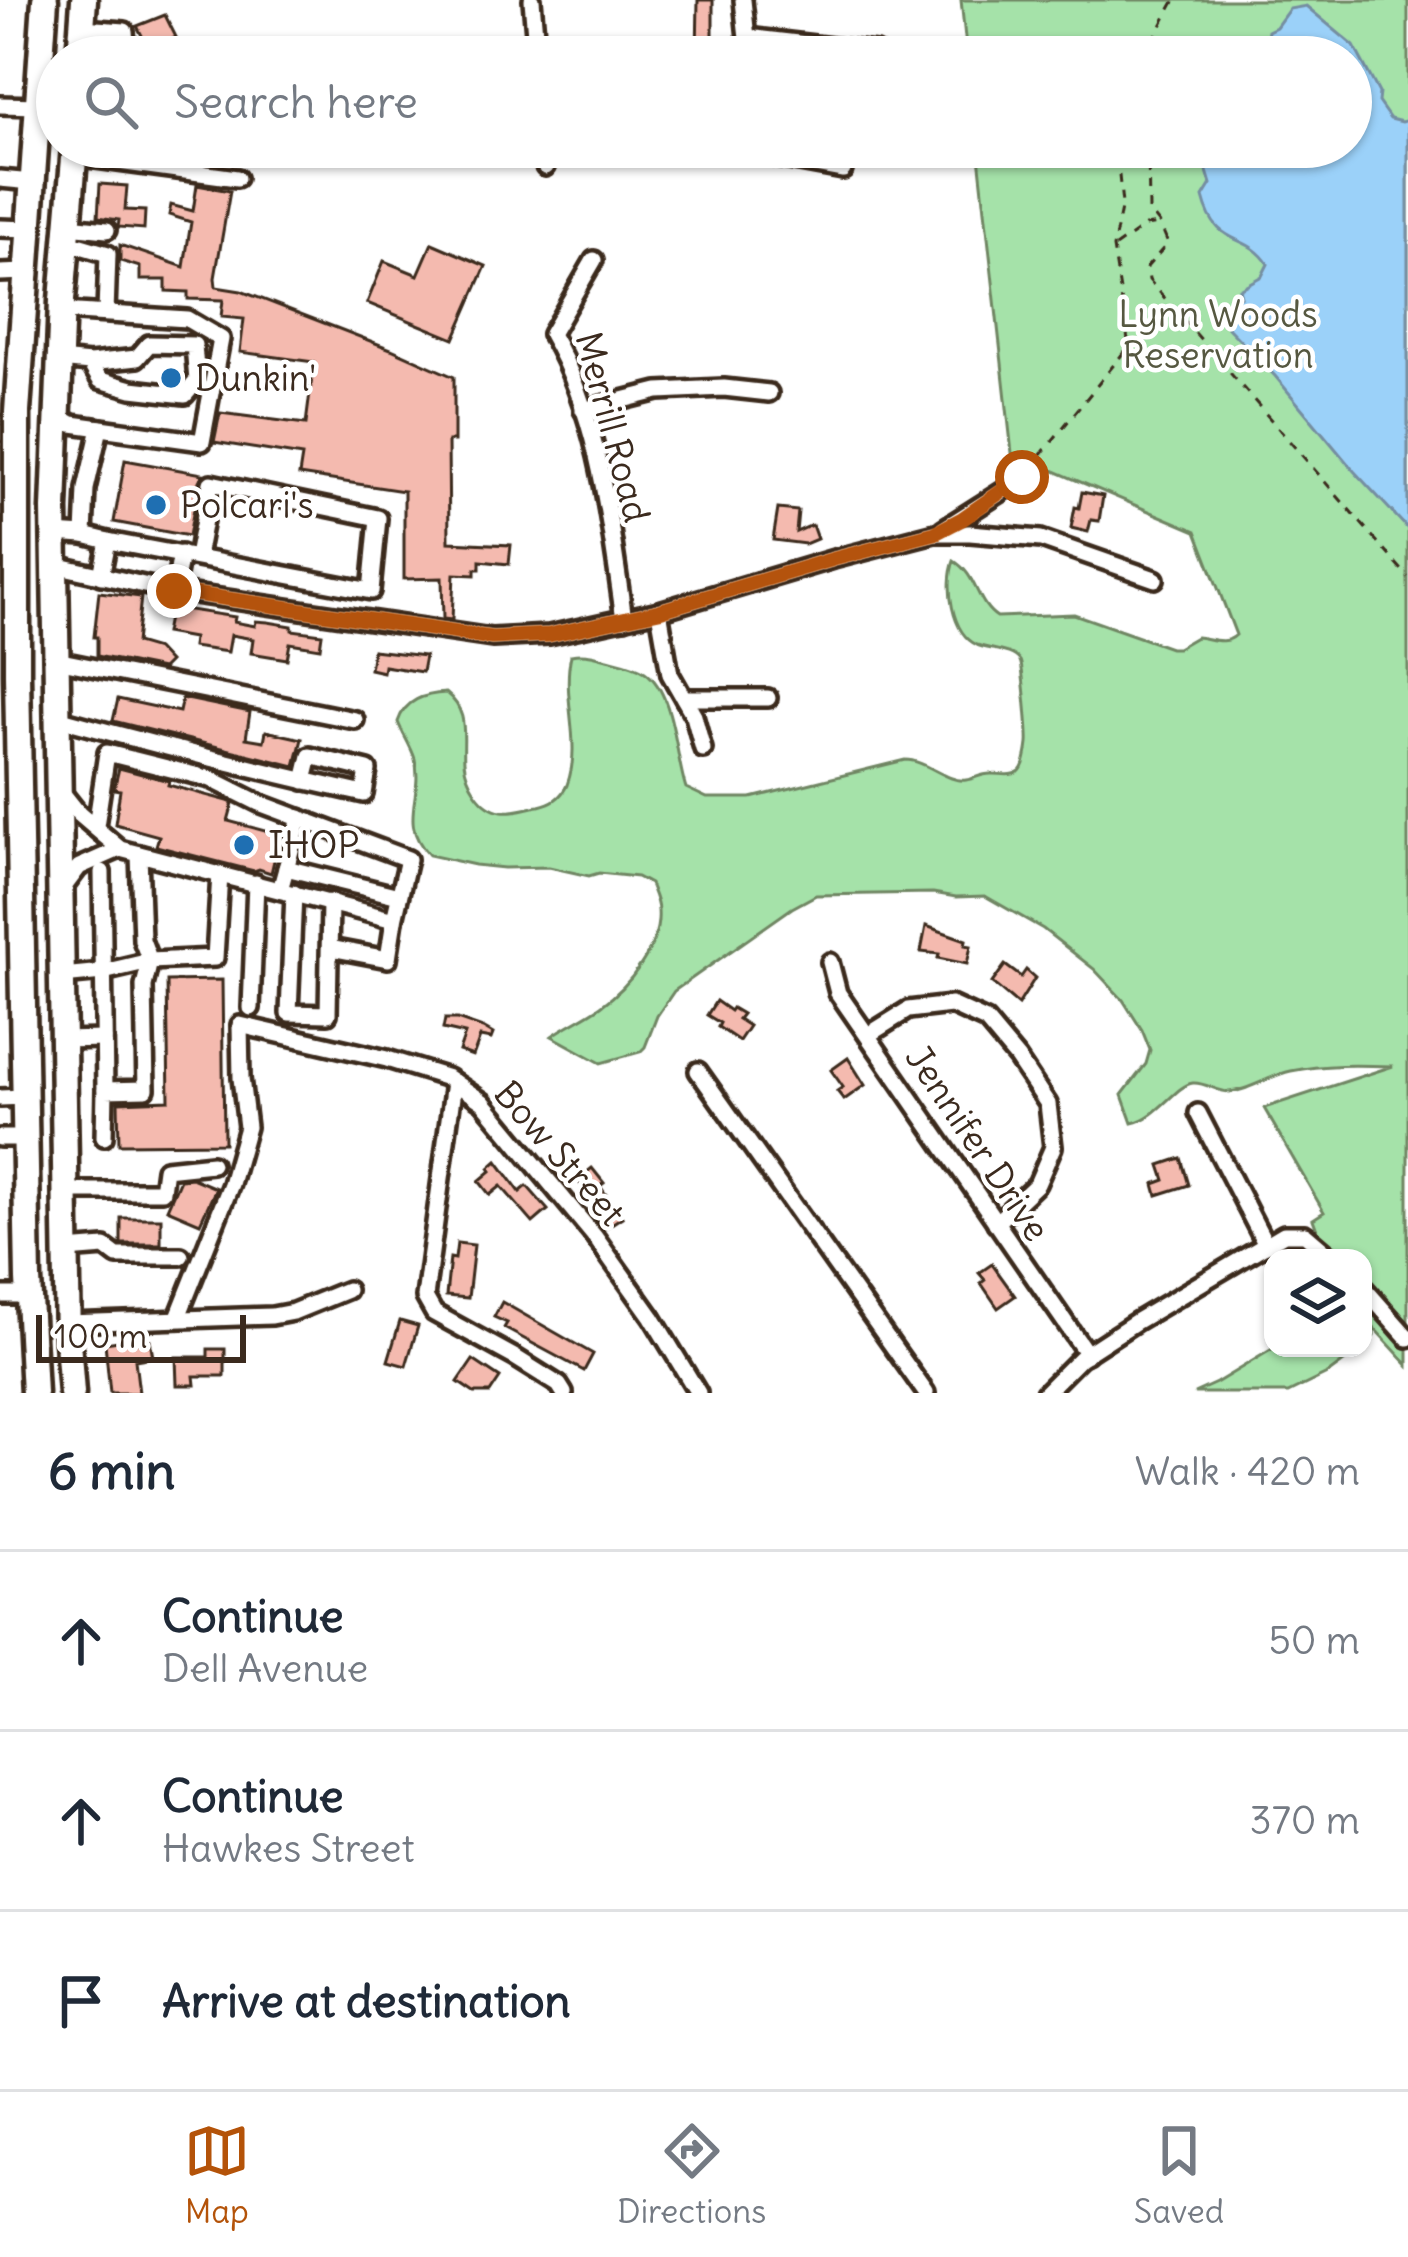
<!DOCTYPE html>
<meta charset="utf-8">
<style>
body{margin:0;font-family:Delius,sans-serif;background:#f2f2f3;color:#1f2937}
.controls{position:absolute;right:36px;bottom:36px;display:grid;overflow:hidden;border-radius:24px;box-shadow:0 3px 9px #0004}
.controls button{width:108px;height:108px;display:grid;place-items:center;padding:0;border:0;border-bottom:3px solid #e0e1e3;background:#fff;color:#1f2937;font:60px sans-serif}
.scale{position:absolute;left:36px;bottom:30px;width:210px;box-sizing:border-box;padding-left:12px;border:6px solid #3b2a1e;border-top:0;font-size:33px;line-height:42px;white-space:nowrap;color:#3b2a1e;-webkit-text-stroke:9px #fff;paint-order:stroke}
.stop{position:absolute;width:36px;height:36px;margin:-27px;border:9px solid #b45309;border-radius:50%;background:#fff}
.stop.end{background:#b45309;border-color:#fff;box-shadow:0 3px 12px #0008}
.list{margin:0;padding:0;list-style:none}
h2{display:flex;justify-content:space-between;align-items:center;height:156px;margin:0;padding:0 48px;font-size:51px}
h2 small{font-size:39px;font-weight:400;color:#747a83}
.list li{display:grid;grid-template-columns:78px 1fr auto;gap:36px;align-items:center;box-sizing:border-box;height:180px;padding:0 48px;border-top:3px solid #e0e1e3}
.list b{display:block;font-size:45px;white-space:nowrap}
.list p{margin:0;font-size:39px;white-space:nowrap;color:#747a83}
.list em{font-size:39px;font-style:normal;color:#747a83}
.icon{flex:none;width:66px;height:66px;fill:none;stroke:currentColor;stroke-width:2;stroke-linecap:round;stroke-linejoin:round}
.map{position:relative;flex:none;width:1408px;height:1393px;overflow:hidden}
.search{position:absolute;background:#fff;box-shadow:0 3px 9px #0004;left:36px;right:36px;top:36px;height:132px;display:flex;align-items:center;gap:30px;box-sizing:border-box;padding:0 42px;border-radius:66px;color:#747a83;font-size:45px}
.sheet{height:696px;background:#fff}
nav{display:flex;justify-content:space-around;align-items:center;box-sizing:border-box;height:168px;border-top:3px solid #e0e1e3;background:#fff;font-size:33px;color:#747a83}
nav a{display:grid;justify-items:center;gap:6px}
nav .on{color:#b45309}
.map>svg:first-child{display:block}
.green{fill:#a5e2a9;stroke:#708664;stroke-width:3}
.water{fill:#9bd1f9;stroke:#758ea1;stroke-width:3}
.building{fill:#f4baaf;stroke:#3b2a1e;stroke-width:3}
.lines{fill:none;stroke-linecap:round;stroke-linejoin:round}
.minor-casing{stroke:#3b2a1e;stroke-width:24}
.highway-casing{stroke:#3b2a1e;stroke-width:33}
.path{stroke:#3b2a1e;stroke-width:3;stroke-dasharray:9 9;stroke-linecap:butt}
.minor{stroke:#fff;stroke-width:15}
.highway{stroke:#fff;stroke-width:24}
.route{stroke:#b45309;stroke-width:15}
.poi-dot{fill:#1f6fb2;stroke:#fff;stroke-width:4.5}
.labels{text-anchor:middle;stroke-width:9;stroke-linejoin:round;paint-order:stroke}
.park-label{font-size:36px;fill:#565841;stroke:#fff}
.poi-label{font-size:36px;fill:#3b2a1e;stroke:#fff;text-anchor:start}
.street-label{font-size:36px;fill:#3b2a1e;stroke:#fff}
</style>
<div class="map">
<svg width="1408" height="1393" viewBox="0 0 1408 1393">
<rect width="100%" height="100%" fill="#fff"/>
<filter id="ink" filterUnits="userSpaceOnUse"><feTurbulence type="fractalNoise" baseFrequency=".00833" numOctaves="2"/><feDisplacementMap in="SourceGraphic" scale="24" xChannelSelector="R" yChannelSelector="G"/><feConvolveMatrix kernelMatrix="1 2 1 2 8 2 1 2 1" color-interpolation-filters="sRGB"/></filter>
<g filter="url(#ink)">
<g class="green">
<path d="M961,0H1408V1365L1374,1328V1336L1363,1348V1258H1310L1296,1243L1317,1230L1313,1219L1324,1212L1264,1108L1393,1066C1358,1065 1325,1064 1291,1071C1271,1075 1249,1091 1229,1092C1217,1092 1205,1082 1193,1083C1176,1085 1158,1118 1132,1123L1122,1095L1146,1064L1150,1050L1142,1030L1123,1000L1094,969L1043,929L985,896L956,897L933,893L816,895L792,908L674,991L657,1016L645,1047L640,1052L601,1063L552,1036C567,1025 586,1017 601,1006C628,987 661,947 658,911C658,902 653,892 650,884L637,877L599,873L589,876L549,867L504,868L475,865L429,855C397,821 424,797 415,759C411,746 403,735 398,722C405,700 424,694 446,693C470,712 462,735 464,762C466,781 480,808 502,811C513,813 527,808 539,806C552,803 561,798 567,785C583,742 561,699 571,655C584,652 595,656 608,659C620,662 635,665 645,672C675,693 675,756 686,788L707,798H751L905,760C926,760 948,783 966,780C975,779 982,773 993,774C1002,774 1012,777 1020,771C1025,766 1027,752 1028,744C1029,736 1023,665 1020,661C1013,650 989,650 977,645C951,633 945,585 954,561C977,575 976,603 997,617L1074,614L1170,648H1177L1196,637C1209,638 1225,646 1236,635L1196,531L1012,453L978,147H1351V57H967Z"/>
<polygon points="1274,1348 1363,1348 1329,1373 1288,1393 1194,1393 1216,1383"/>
</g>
<path class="water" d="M1306,6L1354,46L1379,93L1378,102L1390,119L1402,122L1408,120V529L1354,471L1275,376L1228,328L1232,301L1241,296L1239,289L1262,276L1268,264C1247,231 1216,250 1203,197L1211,184L1202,155L1210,150L1216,162L1229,147H1351V57H1263L1268,31L1276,27L1289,9Z"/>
<g class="building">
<polygon points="698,0 713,0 713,57 697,56"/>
<polygon points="165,15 176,37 150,51 137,26"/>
<polygon points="100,184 127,186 125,210 145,211 144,229 118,227 119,220 98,217"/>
<polygon points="197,185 230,191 215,278 216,287 241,291 391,349 454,377 454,441 448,441 449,542 511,545 509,564 480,561 480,569 475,569 475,575 454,574 452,620 443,619 442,578 404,579 404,491 299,475 302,456 214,442 220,413 306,424 314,362 240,352 244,319 221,317 223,300 188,299 188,292 166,291 166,280 140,280 140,267 120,261 120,245 184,267 191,222 169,215 171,205 193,211"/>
<polygon points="432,243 486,266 454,339 367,303 384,261 418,275"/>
<polygon points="125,460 203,474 199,481 189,536 114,522"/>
<polygon points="1082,492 1103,496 1099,521 1091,520 1088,532 1071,528 1075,507 1079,508"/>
<polygon points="778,509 798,511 796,532 812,525 817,539 805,544 773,540"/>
<polygon points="99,592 141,597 136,643 157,649 169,662 162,669 97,656 97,637 94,637"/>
<polygon points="170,607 235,617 234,622 255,626 256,621 268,622 292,626 292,630 322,634 320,648 290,643 287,659 251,653 253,639 231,635 228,652 192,647 193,638 165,633"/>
<polygon points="373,650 425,656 422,672 384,666 383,672 370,669"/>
<polygon points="182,698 250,712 246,738 264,741 266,731 302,739 295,766 113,721 118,699 179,712"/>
<polygon points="119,768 169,781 168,785 228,801 233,803 228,821 280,835 271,873 259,869 254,871 156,846 159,836 115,824 120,790 114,789"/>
<polygon points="926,926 966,940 965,945 971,946 967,964 938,958 939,954 921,952"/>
<polygon points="1005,965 1021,977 1026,970 1035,978 1018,1005 992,983"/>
<polygon points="222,980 224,1143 119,1144 118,1102 169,1100 167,981"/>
<polygon points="716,1001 730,1011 732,1008 742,1014 738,1019 749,1026 739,1041 718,1027 720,1023 707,1015"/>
<polygon points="445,1019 457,1019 483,1028 493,1034 491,1039 480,1037 473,1056 459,1051 465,1034 443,1029"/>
<polygon points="848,1058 865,1085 844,1100 837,1091 843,1087 831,1070"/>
<polygon points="1181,1158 1189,1185 1157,1195 1154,1184 1165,1180 1160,1165"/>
<polygon points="497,1161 520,1192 527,1186 548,1210 533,1223 501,1186 490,1195 479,1181 491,1171 489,1168"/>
<polygon points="592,1168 604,1183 600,1186 622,1217 604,1229 591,1210 598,1206 577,1180"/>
<polygon points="192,1178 216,1188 200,1223 167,1209 180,1179"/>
<rect x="121" y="1218" width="40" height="26"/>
<polygon points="457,1243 474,1245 468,1298 446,1296 450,1258 455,1259"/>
<polygon points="992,1264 1015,1296 998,1308 981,1283 985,1280 979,1273"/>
<polygon points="502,1302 593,1354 584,1371 504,1328 507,1323 494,1317"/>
<polygon points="400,1321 418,1326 406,1366 388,1361"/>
<polygon points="131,1339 131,1343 150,1340 153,1357 135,1360 139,1393 110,1393 105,1343"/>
<polygon points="208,1349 225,1349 225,1376 194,1376 195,1385 177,1385 176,1357 208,1357"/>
<polygon points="473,1360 500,1378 490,1393 474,1393 458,1382"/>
</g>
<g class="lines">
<defs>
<g id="minor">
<polyline points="532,0 537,57"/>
<polyline points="743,0 749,57"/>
<polyline points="82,28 125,31 127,57"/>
<polyline points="747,37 875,52"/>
<polyline points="0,105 38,106"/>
<polyline points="544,147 545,167"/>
<polyline points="756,147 756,154 843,170"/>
<polyline points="74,156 237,178"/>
<polyline points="0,179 32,182"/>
<polyline points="69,226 107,230"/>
<polyline points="0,228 29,229"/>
<polyline points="67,242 108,254 106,313"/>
<path d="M594,260L551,334C600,419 610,523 624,619"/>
<polyline points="0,273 26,272"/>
<polyline points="59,360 90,363 137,358 149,344 194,345 197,381 185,395 132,389 100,380 90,363"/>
<polyline points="583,410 658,391 724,388 769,393"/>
<polyline points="56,415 72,424 202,442 221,339 187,319 62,311"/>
<polyline points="943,529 1011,486 1032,467"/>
<polyline points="54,533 84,535 108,541 371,591 378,518 211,483 197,557"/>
<polyline points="84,535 86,489 100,428"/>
<polyline points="55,565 166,590 492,638 549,635 659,611 834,559 935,533 970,533 1041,539 1155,579"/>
<polyline points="101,576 108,541"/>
<polyline points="174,591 181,554"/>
<polyline points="659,611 670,674 694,716 703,749"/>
<polyline points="56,660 355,720"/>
<polyline points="684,698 768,698"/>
<path d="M57,718C159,746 261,771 364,794L368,770L310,756L304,781"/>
<polyline points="60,790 79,814 120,849 394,920 408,859 259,803 211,779 107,753 96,826"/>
<polyline points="286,868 399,896"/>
<polyline points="102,872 105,1090"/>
<polyline points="280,890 300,818"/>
<polyline points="61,891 79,867 120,849"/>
<polyline points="294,893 289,1013 328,1014 330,902"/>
<polyline points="330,948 388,959 394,920"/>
<polyline points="830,962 838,993 1087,1354"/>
<polyline points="62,976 103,972 150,961 215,958 220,874"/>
<polyline points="251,1008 256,883"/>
<polyline points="868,1035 908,1010 951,1005 986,1021 1017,1058 1048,1104 1053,1147 1037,1184 996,1223"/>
<polyline points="62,1040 104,1039"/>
<polyline points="698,1071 926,1393"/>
<polyline points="454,1082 425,1297 434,1313 516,1358 559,1385 564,1393"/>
<polyline points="0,1098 25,1097"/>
<polyline points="1198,1113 1266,1245"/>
<polyline points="104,1137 105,1090 146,1089 144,986 150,961 142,940 139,854"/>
<polyline points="0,1138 26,1138"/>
<polyline points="66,1191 162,1191 165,1169 212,1164"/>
<polyline points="67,1250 105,1247 117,1256 181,1256"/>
<polyline points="1363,1287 1408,1338"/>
<polyline points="0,1295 29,1295"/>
<polyline points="178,1317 231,1184 247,1127 241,1078 240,1025 387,1059 448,1078 483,1102 595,1237 652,1317 698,1393"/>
<polyline points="68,1323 272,1316 293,1312 347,1290"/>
<polyline points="1045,1393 1080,1358 1137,1321 1284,1234 1305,1234 1333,1258"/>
</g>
<g id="highway">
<polyline points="80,57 84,0"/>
<polyline points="34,1393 28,1279 17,674 17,412 45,0"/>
<polyline points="72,1393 68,1342 54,509 62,300 75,147"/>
</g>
</defs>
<use href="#minor" class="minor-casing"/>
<use href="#highway" class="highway-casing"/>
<g class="path">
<polyline points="1144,57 1175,0"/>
<polyline points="1148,147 1149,210 1160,224 1168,243 1147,267 1149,280 1408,577"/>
<polyline points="1115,247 1145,226 1158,224"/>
<polyline points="1040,456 1129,346 1113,248 1122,204 1116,147"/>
</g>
<use href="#minor" class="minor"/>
<use href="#highway" class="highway"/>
</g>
</g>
<g class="lines" filter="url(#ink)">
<polyline class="route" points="174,591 492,638 549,635 659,611 834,559 935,533 962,519 1022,477"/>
</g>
<g class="poi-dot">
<circle cx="171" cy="378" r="12"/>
<circle cx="156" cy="505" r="12"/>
<circle cx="244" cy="845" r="12"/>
</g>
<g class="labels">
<g class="park-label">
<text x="1218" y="327">Lynn Woods<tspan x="1218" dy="41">Reservation</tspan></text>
</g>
<g class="poi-label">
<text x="195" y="391">Dunkin'</text>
<text x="180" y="518">Polcari's</text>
<text x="268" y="858">IHOP</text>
</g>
<g class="street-label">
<text transform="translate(613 427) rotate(75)" y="13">Merrill Road</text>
<text transform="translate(978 1143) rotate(56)" y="13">Jennifer Drive</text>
<text transform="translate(560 1153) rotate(49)" y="13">Bow Street</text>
</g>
</g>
</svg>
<div class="controls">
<button><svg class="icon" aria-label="layers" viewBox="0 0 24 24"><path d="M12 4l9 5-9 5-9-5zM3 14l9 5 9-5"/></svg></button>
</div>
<div class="scale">100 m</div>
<div class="stop" style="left:1022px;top:477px"></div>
<div class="stop end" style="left:174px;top:591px"></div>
<div class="search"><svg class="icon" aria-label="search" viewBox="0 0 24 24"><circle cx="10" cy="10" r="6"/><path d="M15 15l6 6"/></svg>Search here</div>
</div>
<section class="sheet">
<h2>6 min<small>Walk · 420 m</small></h2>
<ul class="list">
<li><svg class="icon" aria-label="ahead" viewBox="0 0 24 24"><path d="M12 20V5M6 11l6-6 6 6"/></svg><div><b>Continue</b><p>Dell Avenue</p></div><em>50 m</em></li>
<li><svg class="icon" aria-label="ahead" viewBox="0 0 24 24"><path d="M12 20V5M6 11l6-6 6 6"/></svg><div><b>Continue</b><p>Hawkes Street</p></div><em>370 m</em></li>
<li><svg class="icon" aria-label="arrive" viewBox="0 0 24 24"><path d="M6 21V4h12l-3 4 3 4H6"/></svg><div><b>Arrive at destination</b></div></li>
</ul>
</section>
<nav>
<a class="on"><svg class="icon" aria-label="map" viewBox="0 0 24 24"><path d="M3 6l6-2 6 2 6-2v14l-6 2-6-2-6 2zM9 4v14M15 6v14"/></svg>Map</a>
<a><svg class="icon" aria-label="directions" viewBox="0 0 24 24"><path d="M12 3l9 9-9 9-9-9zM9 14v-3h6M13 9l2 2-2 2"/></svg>Directions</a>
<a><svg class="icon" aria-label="saved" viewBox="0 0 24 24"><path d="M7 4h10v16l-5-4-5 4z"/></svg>Saved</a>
</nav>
